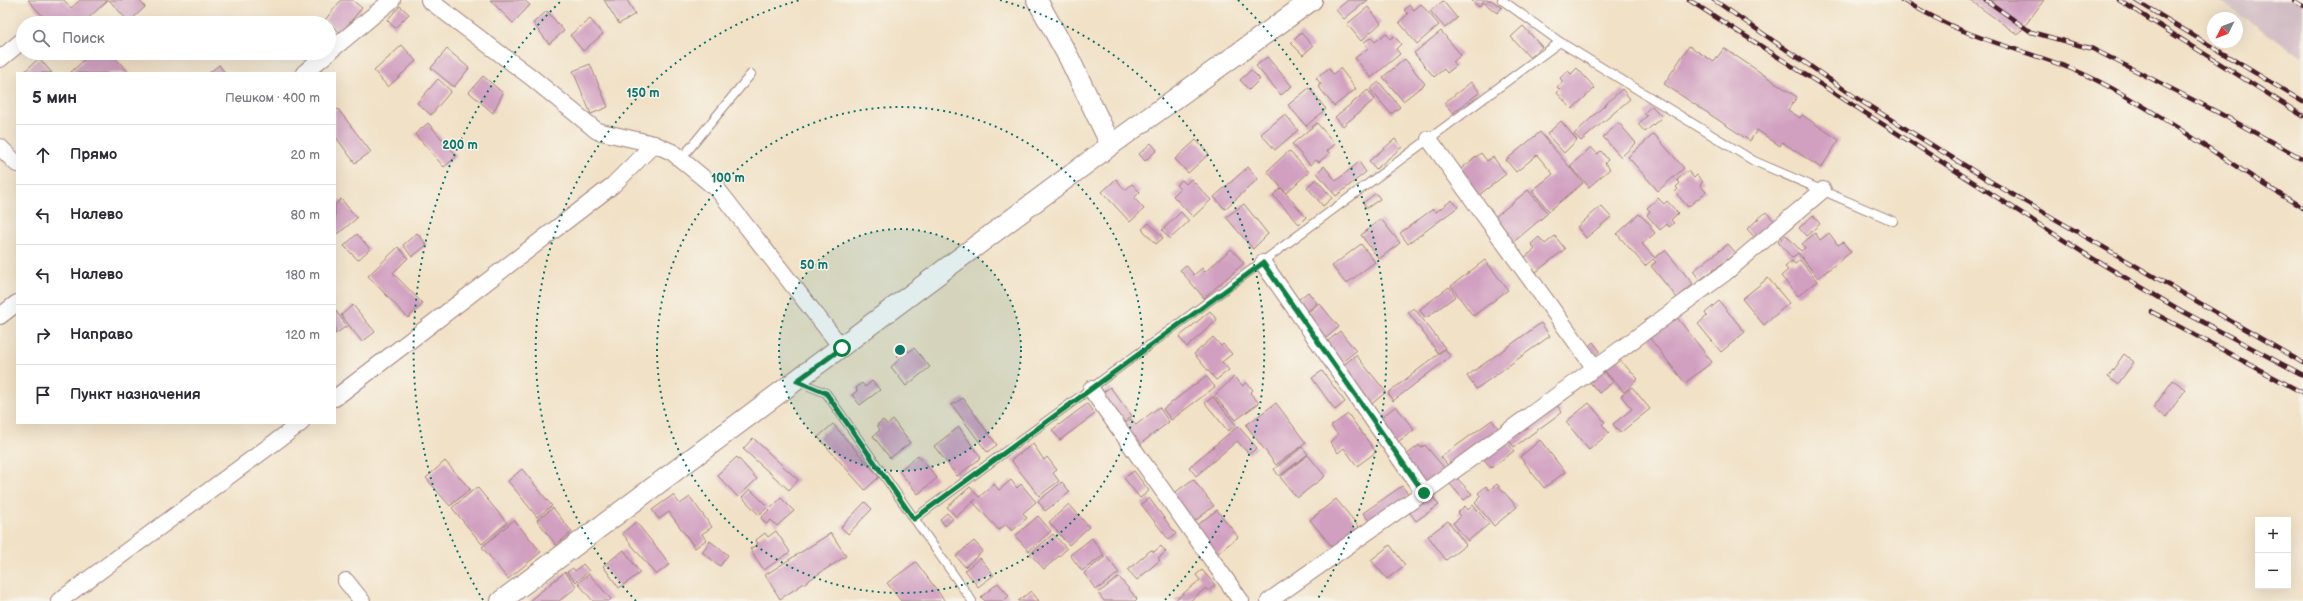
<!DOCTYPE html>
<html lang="ru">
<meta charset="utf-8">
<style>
body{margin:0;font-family:"Balsamiq Sans",sans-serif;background:#f2f2f3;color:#2b2b33}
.controls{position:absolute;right:12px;bottom:12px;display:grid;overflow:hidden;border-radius:0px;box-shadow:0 4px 16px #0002}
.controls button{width:36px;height:36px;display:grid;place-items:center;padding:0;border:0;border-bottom:1px solid #e1e1e2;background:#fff;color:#2b2b33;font:20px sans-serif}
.compass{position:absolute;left:2207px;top:12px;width:36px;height:36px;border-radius:50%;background:#fff;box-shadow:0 4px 16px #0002;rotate:228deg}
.stop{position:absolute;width:12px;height:12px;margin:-9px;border:3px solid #0b8043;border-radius:50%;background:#fff}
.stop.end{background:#0b8043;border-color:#fff;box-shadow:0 1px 4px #0008}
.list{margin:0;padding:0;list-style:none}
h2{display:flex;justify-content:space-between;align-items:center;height:52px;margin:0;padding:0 16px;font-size:17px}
h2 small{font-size:13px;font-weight:400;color:#7c7c81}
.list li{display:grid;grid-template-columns:26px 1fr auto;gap:12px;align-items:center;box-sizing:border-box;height:60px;padding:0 16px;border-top:1px solid #e1e1e2}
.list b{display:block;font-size:15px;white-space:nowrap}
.list em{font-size:13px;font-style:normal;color:#7c7c81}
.icon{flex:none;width:22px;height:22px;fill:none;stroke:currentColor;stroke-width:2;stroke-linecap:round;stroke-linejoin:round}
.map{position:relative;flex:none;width:2303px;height:601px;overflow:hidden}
.search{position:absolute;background:#fff;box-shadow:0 4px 16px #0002;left:16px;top:16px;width:320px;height:44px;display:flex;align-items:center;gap:10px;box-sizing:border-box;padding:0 14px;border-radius:22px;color:#7c7c81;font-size:15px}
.panel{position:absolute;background:#fff;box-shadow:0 4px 16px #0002;left:16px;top:72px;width:320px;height:352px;border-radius:0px}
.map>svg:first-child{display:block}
.industrial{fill:#d2bdc5}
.building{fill:#d1a0c1}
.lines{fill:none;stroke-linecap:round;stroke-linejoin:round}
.service-casing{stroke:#9e8078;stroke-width:10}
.minor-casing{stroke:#9e8078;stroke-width:18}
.tertiary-casing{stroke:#9e8078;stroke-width:22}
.service{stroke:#fff;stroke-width:8}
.minor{stroke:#fff;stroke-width:16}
.tertiary{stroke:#fff;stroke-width:20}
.rail-casing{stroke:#4a1f2b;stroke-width:4.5}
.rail{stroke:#f7f3e8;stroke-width:3;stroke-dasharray:9;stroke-linecap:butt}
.route{stroke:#0b8043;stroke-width:5}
.ring{fill:none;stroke:#0f766e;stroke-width:2;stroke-dasharray:2 4}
.centre{fill:#0f766e;stroke:#f7f3e8;stroke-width:2}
.ring-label{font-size:12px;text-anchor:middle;font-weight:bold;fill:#0f766e;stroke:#f7f3e8;stroke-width:3;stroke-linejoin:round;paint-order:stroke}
</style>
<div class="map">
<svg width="2303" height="601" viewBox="0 0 2303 601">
<rect width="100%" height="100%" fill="#f7f3e8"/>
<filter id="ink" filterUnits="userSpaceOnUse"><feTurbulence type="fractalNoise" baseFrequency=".025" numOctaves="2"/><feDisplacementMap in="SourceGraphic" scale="8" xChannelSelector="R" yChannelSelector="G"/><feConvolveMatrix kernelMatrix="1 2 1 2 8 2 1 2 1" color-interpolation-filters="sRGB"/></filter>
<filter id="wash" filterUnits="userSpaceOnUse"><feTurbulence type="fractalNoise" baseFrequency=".012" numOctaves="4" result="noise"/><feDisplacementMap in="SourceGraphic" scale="16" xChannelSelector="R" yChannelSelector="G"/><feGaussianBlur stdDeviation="0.9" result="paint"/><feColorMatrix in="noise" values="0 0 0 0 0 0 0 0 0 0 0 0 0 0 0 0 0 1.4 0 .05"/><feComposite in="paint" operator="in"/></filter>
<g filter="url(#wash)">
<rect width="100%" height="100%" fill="#f1e1c6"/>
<polygon class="industrial" points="2218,0 2303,0 2303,58"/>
<g id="blocks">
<g class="building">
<polygon points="28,0 64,0 71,8 80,0 108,0 83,23 49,23"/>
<polygon points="109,0 139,0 145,7 129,22"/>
<polygon points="341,0 352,0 362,8 341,33 325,20"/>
<polygon points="490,0 524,0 530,5 513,23"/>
<polygon points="604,0 627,0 635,14 619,24"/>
<polygon points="1348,0 1368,0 1344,19 1336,10"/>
<polygon points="1473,0 1491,0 1502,8 1497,13 1483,2 1479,7 1472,1"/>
<polygon points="1970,0 2044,0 2018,35"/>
<polygon points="1443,1 1457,18 1445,28 1430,11"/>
<polygon points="1421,4 1439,25 1417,44 1399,22 1408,14 1404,10 1410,5 1414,10"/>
<polygon points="400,6 409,14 395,28 387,20"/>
<polygon points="1368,7 1381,23 1361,41 1347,24"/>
<polygon points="547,11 564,31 549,44 533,23"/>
<polygon points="590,19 603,34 583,51 570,35"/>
<polygon points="1523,26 1542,47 1530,58 1511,37"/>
<polygon points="1441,31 1461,55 1453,62 1456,66 1447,73 1444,69 1434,77 1414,53"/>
<polygon points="1301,33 1313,46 1303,55 1291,43"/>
<polygon points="1386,33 1390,39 1394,36 1401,44 1396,49 1400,54 1371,78 1355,58 1368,48 1364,42 1371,37 1375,42"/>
<polygon points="402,45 416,61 388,87 374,71"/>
<polygon points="1689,46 1714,62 1724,48 1797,97 1788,110 1800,118 1802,115 1839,140 1821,168 1782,142 1780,146 1757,130 1750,141 1664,84"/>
<polygon points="447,49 469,68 454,87 431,68"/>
<polygon points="77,53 111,53 129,73 70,73 84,60"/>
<polygon points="1267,57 1292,86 1281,95 1256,66"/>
<polygon points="39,58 52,73 23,73"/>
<polygon points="1405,59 1425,84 1403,101 1383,77"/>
<polygon points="590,64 608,107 591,114 573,71"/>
<polygon points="219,65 225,73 209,73"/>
<polygon points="1329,68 1333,74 1340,68 1356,89 1334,106 1318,86 1321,84 1316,78"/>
<polygon points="1577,68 1595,88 1572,109 1557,93 1560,90 1557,87 1563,82 1560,78 1568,71 1571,74"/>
<polygon points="1251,70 1260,79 1249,90 1240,80"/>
<polygon points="483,76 503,93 493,113 469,92"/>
<polygon points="438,79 451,91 431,115 417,103"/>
<polygon points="1379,82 1400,107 1391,114 1370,89"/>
<polygon points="1471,82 1480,92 1453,113 1444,103"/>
<polygon points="1309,88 1326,109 1306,126 1288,105"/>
<polygon points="1622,89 1630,99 1581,141 1574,134"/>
<polygon points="1368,90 1375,99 1343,126 1335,117"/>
<polygon points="1652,106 1662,117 1645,132 1638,124 1647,116 1644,113"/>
<polygon points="338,109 371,152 355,163 335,136 335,111"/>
<polygon points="1285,114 1298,130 1275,150 1261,134"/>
<polygon points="1561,121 1577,140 1564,153 1547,134"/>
<polygon points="428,123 457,156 444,167 415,134"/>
<polygon points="1317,123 1335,144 1327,151 1330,153 1319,162 1316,160 1310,165 1292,144"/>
<polygon points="1619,123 1636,143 1621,157 1603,137"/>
<polygon points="1540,132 1583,183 1549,211 1532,191 1553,174 1537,155 1516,172 1506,160"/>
<polygon points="1654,134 1684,168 1658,191 1628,157"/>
<polygon points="1395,139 1402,147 1376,169 1369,161"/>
<polygon points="1196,140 1209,154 1188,173 1175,159"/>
<polygon points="1151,143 1157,150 1145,161 1139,154"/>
<polygon points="1591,147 1597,154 1601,151 1608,160 1605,163 1610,169 1589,187 1570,166"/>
<polygon points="1289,151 1309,172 1286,193 1267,171"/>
<polygon points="1481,153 1487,161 1493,157 1506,174 1474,199 1454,174"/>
<polygon points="1359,162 1366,172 1336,196 1317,173 1324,166 1336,181"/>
<polygon points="1248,167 1258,179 1225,209 1214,197"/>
<polygon points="1688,171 1694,178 1697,175 1703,182 1700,185 1706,192 1688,207 1675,192 1678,189 1676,187 1680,183 1677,180"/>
<polygon points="1116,179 1125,190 1132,184 1140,192 1134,198 1144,209 1130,222 1102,192"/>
<polygon points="1191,179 1211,200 1193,217 1173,196 1180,189 1176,185 1182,180 1186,184"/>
<polygon points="1316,179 1332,198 1323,206 1307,187"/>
<polygon points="1281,188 1306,217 1299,224 1273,195"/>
<polygon points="1528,190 1548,213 1510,245 1490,221"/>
<polygon points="1376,193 1380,199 1367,208 1363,203"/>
<polygon points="1658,198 1664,204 1667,201 1678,213 1671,220 1674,223 1669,227 1667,224 1660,230 1647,215 1650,211 1647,208"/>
<polygon points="341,199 357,218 338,234 335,231 335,205"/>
<polygon points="1452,200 1458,207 1408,244 1400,233 1433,209 1436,212"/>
<polygon points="1244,204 1268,234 1253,249 1226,217"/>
<polygon points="1601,206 1611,217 1586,238 1577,227"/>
<polygon points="1181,212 1189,221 1170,239 1162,230"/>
<polygon points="1766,212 1776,223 1757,240 1747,229"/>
<polygon points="1639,214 1652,226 1650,227 1655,233 1642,244 1655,258 1665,250 1693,284 1677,298 1651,266 1656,262 1653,259 1645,266 1617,234"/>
<polygon points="1813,215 1820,224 1806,236 1799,228"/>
<polygon points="1381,219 1400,243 1379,259 1361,235"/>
<polygon points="1149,223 1163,238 1156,244 1142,229"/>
<polygon points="417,233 427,245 412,257 403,245"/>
<polygon points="1815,233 1820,240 1829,233 1838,245 1843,242 1851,252 1818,278 1798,253 1792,258 1778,242 1786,235 1801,251 1805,248 1802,244"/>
<polygon points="357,234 370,249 358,260 344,246"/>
<polygon points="1555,236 1565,249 1536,272 1524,258 1535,249 1531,244 1539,237 1545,244"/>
<polygon points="1361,244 1375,262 1346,284 1332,266"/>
<polygon points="1728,244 1736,253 1700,280 1693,271"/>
<polygon points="398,247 408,258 393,273 423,304 408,318 368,276"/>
<polygon points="1231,249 1244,263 1204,298 1180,270 1186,265 1194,275 1202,268 1205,272"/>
<polygon points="1485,260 1508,290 1473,316 1451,286"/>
<polygon points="1800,260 1817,281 1798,296 1781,276 1788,270 1785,267 1792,261 1795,264"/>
<polygon points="1768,278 1789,303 1764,325 1742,299"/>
<polygon points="1449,287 1456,296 1426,318 1419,310"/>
<polygon points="1308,292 1317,303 1303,315 1294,303"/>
<polygon points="1719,301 1745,332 1721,352 1698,324 1707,316 1705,313"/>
<polygon points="1319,303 1339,327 1318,345 1298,321"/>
<polygon points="353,305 375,332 362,342 341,315"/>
<polygon points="1414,308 1445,348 1438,353 1408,312"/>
<polygon points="335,310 347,326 335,334"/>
<polygon points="1210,311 1217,320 1187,347 1179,337"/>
<polygon points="1675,315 1712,362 1685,383 1648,336"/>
<polygon points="1541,323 1550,336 1476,389 1467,376"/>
<polygon points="1340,331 1356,351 1337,366 1321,347"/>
<polygon points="1213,337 1221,346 1223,344 1232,354 1222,362 1229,370 1216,380 1194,354"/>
<polygon points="1593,342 1600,351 1594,356 1587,348"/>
<polygon points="914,348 930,367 906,386 891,367 900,359 897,356 906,349 909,352"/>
<polygon points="1445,349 1451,356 1393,401 1388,393"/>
<polygon points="2124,354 2134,362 2118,384 2108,377"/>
<polygon points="1356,355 1386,392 1362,412 1337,370"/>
<polygon points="1617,357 1638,379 1624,392 1603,369"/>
<polygon points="1602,369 1613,382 1599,393 1588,380"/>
<polygon points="1322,371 1345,402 1335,410 1312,378"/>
<polygon points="1206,376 1215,387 1171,420 1163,409"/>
<polygon points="1234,377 1243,386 1246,382 1253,390 1250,393 1259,403 1236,420 1214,396"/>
<polygon points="2173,380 2186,389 2166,417 2153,408"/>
<polygon points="872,381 880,390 860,405 852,395 857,391 856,388 862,383 865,387"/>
<polygon points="1110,387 1132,416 1121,425 1099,396"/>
<polygon points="1632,387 1650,409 1620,433 1613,424 1632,409 1621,396"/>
<polygon points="1213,397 1236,425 1228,431 1205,403"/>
<polygon points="963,398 997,445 987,452 952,405"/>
<polygon points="1276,403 1306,443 1276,465 1246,425"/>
<polygon points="1555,403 1562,412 1514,447 1507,438"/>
<polygon points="1589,403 1605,422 1602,424 1609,433 1589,450 1566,422"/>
<polygon points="1087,404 1095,414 1060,440 1052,430"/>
<polygon points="1396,406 1414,430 1391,447 1373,424"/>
<polygon points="1159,407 1169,422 1135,448 1120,427 1131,419 1136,425"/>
<polygon points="1348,414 1376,452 1357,466 1344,448 1338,453 1330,442 1338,435 1331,426"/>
<polygon points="883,420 887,425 893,420 910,443 890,458 873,436 880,430 877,425"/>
<polygon points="1492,420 1500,431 1450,468 1441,457"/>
<polygon points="833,424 879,477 865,490 818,437"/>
<polygon points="1238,426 1257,448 1249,454 1237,441 1196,476 1189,467"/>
<polygon points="959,427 981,458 957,476 934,446"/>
<polygon points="753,438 798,480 789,490 743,449"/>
<polygon points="1540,440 1565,472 1544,488 1520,457"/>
<polygon points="1506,441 1514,451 1491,468 1483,458"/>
<polygon points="1033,444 1044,460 1047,457 1057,470 1053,473 1059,481 1039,496 1011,460"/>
<polygon points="1419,445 1421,448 1425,445 1445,469 1419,491 1400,460"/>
<polygon points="1302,447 1308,454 1279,476 1274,469"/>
<polygon points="918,455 937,478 918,494 899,471"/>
<polygon points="1308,455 1325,476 1297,498 1280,477"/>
<polygon points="737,457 757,479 738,497 717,475"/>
<polygon points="445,461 470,489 450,506 426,478"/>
<polygon points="522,469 552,506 537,517 508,481"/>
<polygon points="1134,471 1149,491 1140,498 1124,478"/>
<polygon points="1456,477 1472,494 1464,500 1449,483"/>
<polygon points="1193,479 1214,506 1190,525 1169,497"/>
<polygon points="1011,480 1017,488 1021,484 1036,502 1023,513 1027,518 1012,531 1006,524 999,530 973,502 976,499 956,517 947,507 970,487 979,497 994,484 999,490"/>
<polygon points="1062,482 1070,492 1045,511 1038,501"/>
<polygon points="1497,484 1517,507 1494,526 1475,503 1481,497 1478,493 1486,486 1489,490"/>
<polygon points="1402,486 1409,495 1370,522 1363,513"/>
<polygon points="477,487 507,523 482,544 452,508"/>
<polygon points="750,489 768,507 759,515 742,497"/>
<polygon points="1429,492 1439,505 1416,521 1407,509"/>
<polygon points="673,495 680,504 690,497 712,527 702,534 706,540 695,548 669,512 659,519 652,510"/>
<polygon points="781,498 794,511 777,526 771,520 766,524 761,518"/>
<polygon points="1149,498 1176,534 1169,540 1141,504"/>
<polygon points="1336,499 1359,527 1333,548 1310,520"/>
<polygon points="865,502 872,509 848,534 841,527"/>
<polygon points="1069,504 1089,527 1069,545 1049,522"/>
<polygon points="1473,505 1489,524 1468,541 1453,523 1461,517 1457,513 1465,506 1468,510"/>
<polygon points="553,508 572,532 556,545 537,520"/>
<polygon points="1217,510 1238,537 1214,556 1193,528"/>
<polygon points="947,513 953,519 945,526 940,519"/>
<polygon points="1038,516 1051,531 1029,551 1015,536"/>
<polygon points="514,520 541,552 508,579 482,547"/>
<polygon points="1448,521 1466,545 1446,560 1428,536"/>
<polygon points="636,522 670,564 656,575 622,533"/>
<polygon points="776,531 790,552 764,570 750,549 758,544 756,540 765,533 768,537"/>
<polygon points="831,533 846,556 780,599 765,575"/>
<polygon points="1053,534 1067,549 1044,569 1030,554"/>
<polygon points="1092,538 1104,555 1082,571 1070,555"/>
<polygon points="710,541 728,555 720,566 702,552"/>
<polygon points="974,541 983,551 965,567 956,556"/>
<polygon points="1390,545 1405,565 1387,579 1371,560"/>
<polygon points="1161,546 1166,552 1158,558 1160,560 1137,580 1128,570 1151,550 1154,552"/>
<polygon points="624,550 640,573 619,588 603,566"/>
<polygon points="1106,556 1119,573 1096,590 1084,573"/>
<polygon points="980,558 994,575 978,587 965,570"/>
<polygon points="916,562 945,601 901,601 887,583"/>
<polygon points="583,564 589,571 576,582 567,572 573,568 575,571"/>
<polygon points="1202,570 1215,585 1208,591 1206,588 1190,601 1174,601 1200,580 1196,575"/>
<polygon points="565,572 577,587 559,601 529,601"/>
<polygon points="589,574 611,599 609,601 593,601 578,583"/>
<polygon points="1119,577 1137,599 1135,601 1104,601 1098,593"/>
<polygon points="998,583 1009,596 1003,601 985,601 981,597"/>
<polygon points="1031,591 1039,601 1018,601"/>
</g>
</g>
</g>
<g filter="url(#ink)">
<use href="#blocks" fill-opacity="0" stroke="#9e8078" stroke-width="1"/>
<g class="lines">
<defs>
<g id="service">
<polyline points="1502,0 1560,42 1754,161 1893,221"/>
<polyline points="681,159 751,74"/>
<polyline points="797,381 826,393 972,601"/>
<polyline points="914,519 1560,42"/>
</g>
<g id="minor">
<polyline points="429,0 531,77 597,131 654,144 672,152 718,190 842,348"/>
<polyline points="329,52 392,0"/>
<polyline points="0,59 23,40"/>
<polyline points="304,73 328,53"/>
<polyline points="1429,139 1594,367"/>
<polyline points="0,147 17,164"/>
<polyline points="1263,263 1424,493"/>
<polyline points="0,316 17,303"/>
<polyline points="1091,389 1241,601"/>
<polyline points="335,398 613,185 654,144"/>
<polyline points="346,581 362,601"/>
<polyline points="59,601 301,423"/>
<polyline points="1269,601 1433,486 1725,273 1823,190"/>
</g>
<g id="tertiary">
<polyline points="1037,0 1069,58 1111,145"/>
<polyline points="501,601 1111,145 1312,0"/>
</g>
</defs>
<use href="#service" class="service-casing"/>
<use href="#minor" class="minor-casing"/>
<use href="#tertiary" class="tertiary-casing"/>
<use href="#service" class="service"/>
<use href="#minor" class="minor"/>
<use href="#tertiary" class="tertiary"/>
<defs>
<g id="rail">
<polyline points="1689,0 2087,255 2180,310 2303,375"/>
<polyline points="1714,0 1861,101 1993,183 2303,363"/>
<path d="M1902,0C1921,10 1941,22 1961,30C2007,49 2056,59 2100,82C2171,119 2234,168 2303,208"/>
<polyline points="1986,0 2031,32 2093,49 2219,113 2303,159"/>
<polyline points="2119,0 2303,116"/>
<polyline points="2135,0 2303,102"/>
<polyline points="2294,0 2303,6"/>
<polyline points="2152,312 2303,393"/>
</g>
</defs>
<use href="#rail" class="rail-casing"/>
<use href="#rail" class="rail"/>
</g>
</g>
<g class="lines" filter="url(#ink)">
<polyline class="route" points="842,348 797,381 826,393 914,519 1263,263 1424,493"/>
</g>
<circle cx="900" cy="350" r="121" fill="#0f766e" fill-opacity=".12"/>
<g class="ring">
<circle cx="900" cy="350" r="121"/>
<circle cx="900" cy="350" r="243"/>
<path d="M636 601A364 364 0 0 1 800 0M1000 0A364 364 0 0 1 1164 601"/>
<path d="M483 600A486 486 0 0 1 562 0M1238 0A486 486 0 0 1 1317 600"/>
</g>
<circle cx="900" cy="350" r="6" class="centre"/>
<g class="ring-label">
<text x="643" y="97">150 m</text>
<text x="460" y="149">200 m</text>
<text x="728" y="182">100 m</text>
<text x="814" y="269">50 m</text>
</g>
</svg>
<div class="controls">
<button>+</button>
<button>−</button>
</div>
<svg class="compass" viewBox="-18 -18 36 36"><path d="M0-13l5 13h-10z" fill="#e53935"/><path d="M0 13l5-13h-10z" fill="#7c7c81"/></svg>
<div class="stop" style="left:842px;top:348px"></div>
<div class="stop end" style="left:1424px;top:493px"></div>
<div class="search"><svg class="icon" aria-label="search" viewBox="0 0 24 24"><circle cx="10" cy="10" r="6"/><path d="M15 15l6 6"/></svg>Поиск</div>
<section class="panel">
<h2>5 мин<small>Пешком · 400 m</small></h2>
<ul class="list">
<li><svg class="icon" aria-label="ahead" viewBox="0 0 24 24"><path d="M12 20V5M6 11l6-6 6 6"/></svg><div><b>Прямо</b></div><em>20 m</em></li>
<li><svg class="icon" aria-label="left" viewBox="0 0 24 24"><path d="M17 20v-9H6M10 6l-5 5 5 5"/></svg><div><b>Налево</b></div><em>80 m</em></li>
<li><svg class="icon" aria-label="left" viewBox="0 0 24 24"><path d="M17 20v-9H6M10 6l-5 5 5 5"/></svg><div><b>Налево</b></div><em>180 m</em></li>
<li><svg class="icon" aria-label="right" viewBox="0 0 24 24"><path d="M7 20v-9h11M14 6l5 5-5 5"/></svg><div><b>Направо</b></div><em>120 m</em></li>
<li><svg class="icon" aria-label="arrive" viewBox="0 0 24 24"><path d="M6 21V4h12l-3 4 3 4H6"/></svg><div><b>Пункт назначения</b></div></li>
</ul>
</section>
</div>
